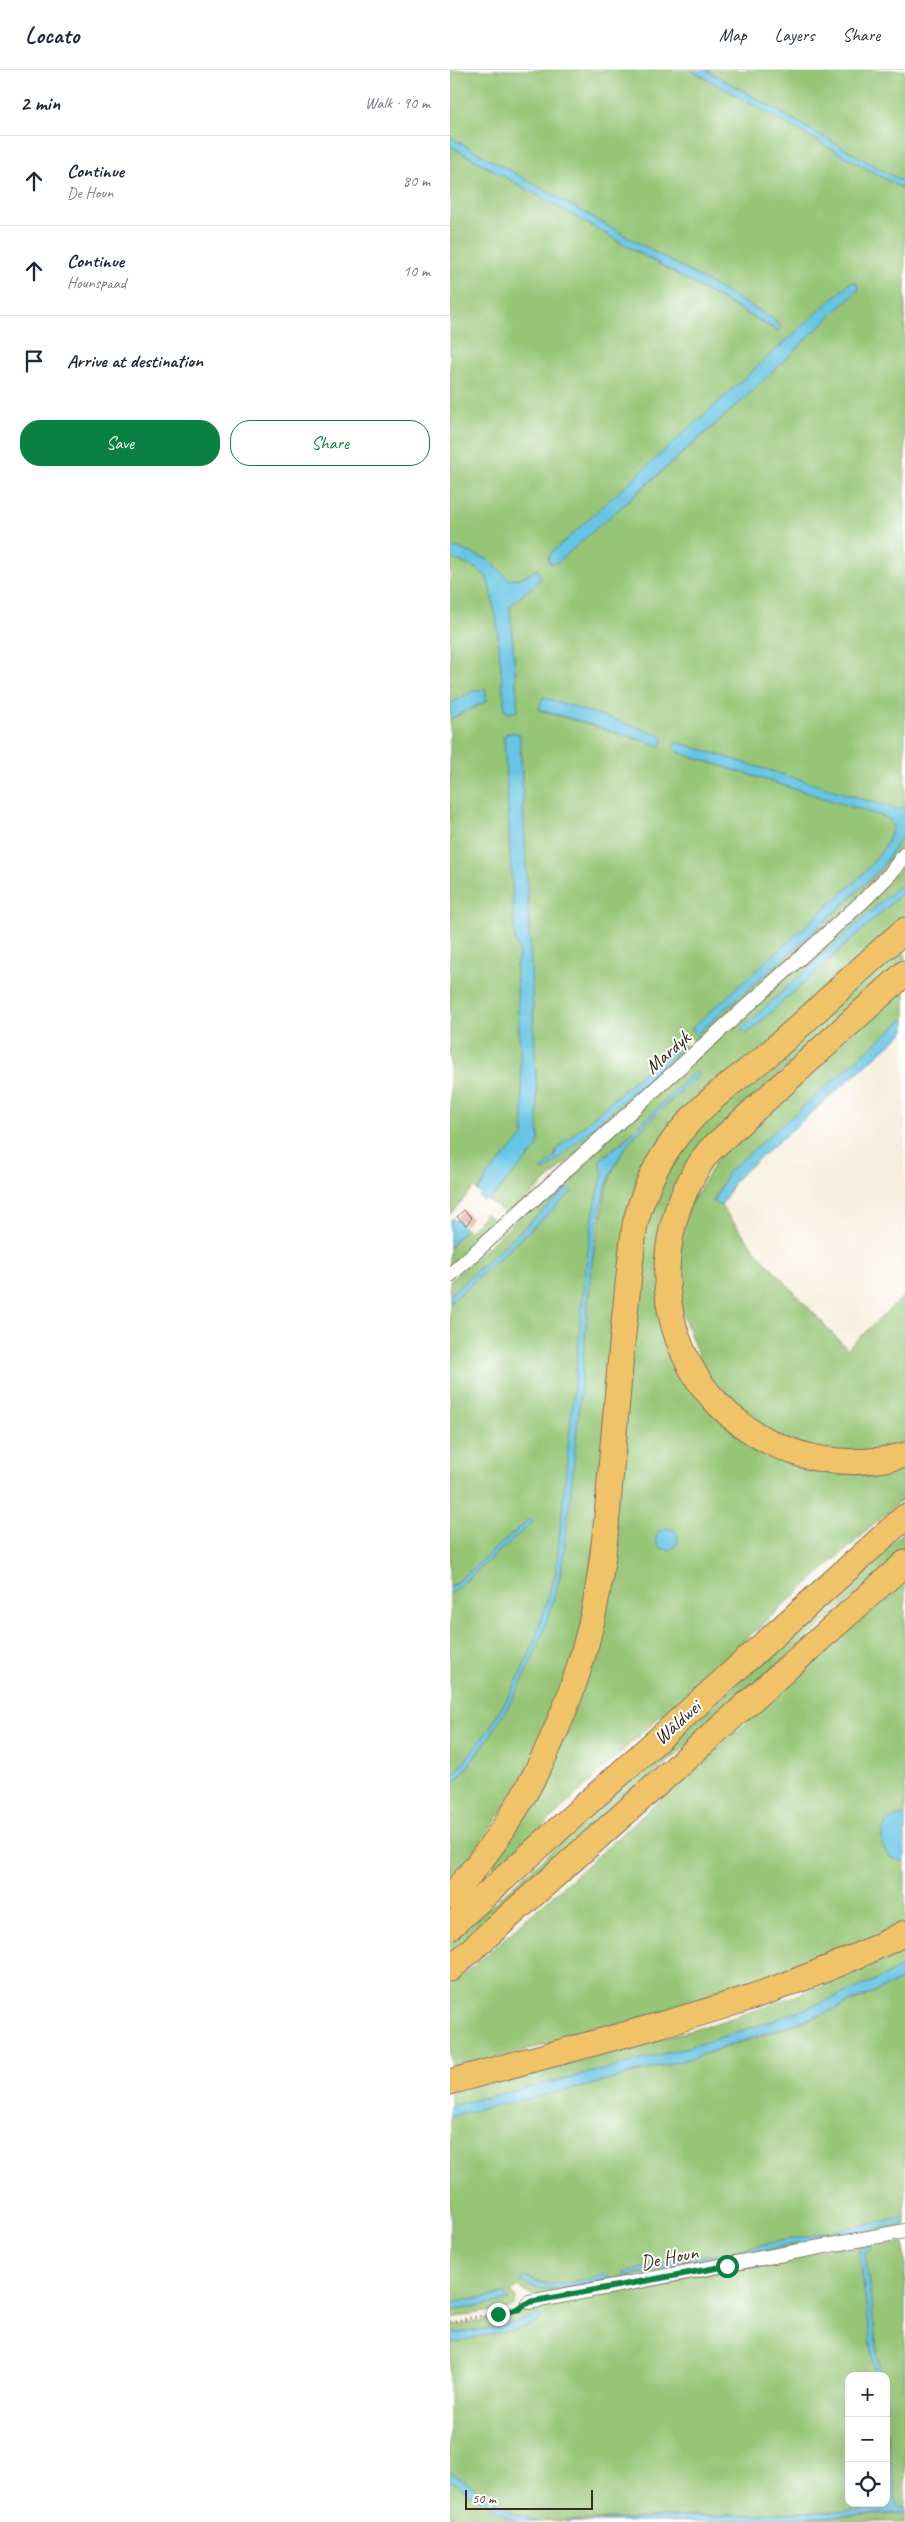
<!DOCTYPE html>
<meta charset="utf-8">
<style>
body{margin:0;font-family:Caveat,sans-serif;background:#f6f6f7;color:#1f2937}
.controls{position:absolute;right:15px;bottom:15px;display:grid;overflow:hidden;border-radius:10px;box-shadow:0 5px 20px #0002}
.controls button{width:45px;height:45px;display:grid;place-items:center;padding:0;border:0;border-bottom:1px solid #e0e1e3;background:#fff;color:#1f2937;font:25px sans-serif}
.scale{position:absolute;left:15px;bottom:12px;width:128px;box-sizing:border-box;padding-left:5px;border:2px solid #3b2a1e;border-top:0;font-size:14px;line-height:18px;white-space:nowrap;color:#3b2a1e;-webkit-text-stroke:4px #fff;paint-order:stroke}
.stop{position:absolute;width:15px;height:15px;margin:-11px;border:4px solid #0b8043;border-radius:50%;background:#fff}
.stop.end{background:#0b8043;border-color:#fff;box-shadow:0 1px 5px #0008}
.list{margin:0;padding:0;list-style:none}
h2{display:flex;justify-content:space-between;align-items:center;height:65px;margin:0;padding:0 20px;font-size:21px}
h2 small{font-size:16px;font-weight:400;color:#747a83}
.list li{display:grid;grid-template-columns:32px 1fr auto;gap:15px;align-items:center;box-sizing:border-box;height:90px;padding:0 20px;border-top:1px solid #e0e1e3}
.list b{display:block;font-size:19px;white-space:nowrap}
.list p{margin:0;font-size:16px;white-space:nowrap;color:#747a83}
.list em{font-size:16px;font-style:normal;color:#747a83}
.actions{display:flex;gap:10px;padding:15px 20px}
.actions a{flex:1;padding:11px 0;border:1px solid #0b8043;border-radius:20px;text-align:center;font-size:18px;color:#0b8043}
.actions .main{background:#0b8043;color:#fff}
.icon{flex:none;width:28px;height:28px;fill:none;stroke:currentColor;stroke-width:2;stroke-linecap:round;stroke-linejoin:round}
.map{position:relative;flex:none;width:455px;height:2452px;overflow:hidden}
header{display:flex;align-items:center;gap:30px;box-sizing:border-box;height:70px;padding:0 25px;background:#fff;border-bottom:1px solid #e0e1e3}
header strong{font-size:24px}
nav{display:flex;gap:28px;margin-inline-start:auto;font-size:18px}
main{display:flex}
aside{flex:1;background:#fff}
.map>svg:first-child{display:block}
.green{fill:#95c574;stroke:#687849;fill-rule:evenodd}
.water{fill:#66c4e4;stroke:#507781}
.building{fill:#de8c7c}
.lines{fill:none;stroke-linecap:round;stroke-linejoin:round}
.street-casing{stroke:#7d6f61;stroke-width:16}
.highway-casing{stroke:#7d6f61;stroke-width:27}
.path{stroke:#7d6f61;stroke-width:3;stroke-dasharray:1 4;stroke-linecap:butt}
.street{stroke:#fff;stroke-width:14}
.highway{stroke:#f0c369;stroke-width:25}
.route{stroke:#0b8043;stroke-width:6}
.labels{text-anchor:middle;stroke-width:4;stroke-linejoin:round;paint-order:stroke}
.street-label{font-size:20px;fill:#3b2a1e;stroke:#fff}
</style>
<header>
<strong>Locato</strong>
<nav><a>Map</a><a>Layers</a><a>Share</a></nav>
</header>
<main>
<aside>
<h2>2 min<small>Walk · 90 m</small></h2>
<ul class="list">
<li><svg class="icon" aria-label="ahead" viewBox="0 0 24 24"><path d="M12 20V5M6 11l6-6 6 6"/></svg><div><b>Continue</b><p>De Houn</p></div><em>80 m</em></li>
<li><svg class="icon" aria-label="ahead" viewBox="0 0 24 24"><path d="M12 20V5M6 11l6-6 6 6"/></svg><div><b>Continue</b><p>Hounspaad</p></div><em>10 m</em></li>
<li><svg class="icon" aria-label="arrive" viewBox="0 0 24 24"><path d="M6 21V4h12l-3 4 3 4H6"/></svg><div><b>Arrive at destination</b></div></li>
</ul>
<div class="actions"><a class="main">Save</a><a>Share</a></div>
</aside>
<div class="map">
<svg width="455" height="2452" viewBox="0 0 455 2452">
<rect width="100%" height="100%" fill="#fff"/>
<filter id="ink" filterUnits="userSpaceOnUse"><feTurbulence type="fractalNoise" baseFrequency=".02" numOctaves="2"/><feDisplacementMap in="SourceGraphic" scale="10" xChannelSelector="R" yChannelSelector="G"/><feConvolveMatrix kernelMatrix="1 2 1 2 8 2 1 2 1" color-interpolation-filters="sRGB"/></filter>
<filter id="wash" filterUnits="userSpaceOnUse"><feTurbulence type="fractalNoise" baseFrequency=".0096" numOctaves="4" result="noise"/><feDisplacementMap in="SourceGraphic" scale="20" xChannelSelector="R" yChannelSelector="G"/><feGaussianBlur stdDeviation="1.12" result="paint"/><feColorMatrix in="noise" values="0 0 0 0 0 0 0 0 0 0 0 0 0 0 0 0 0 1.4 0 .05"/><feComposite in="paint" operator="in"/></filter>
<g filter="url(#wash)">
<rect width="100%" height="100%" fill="#f7eedd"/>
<g class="green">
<path d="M0,0H241L455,120V737L445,739L226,672L227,682L434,747L439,749L443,756C440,776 420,796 407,810L241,960L290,928L414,816L431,798L455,762V777L438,801L247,973L240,967L233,973L239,981L61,1143L57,1144L39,1131L87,1078L89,1069L70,665L57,663L54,666L65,872C70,877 70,889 66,895L74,1065L27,1121L24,1118L0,1144V649L37,631L35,619L24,621L0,634V488L26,498L37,507L46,544L55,641L68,640L60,536L87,500L71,508L60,510L39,490L0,475V76L327,261L331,257L322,248L0,67ZM406,212L409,219L295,328L180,430L98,488L400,213ZM93,627L214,671L210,676L90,640ZM223,976L228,981L93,1101L92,1100L104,1088L107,1079Z"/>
<polygon points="256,0 455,0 455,113"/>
<path d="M455,793V848L200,1097L131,1568L77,1706L0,1816V1718L19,1696L87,1578L111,1503L142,1194L156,1121L164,1097L179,1072L248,1005L149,1091L153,1103L143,1146L106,1502L83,1576L66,1613L40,1658L0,1710V1524L83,1452L80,1449L0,1518V1233L122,1122L118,1118L0,1225V1211ZM455,821L297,964L292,959V958Z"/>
<polygon points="455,872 455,890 298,1032 258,1073 213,1242 297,1366 455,1391 455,1427 209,1647 47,1799 38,1790 119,1641 190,1167 205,1118 241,1067"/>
<polygon points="455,917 455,948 278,1102 263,1131 271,1136 308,1183 397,1279 455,1225 455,1379 385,1384 318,1364 258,1311 227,1230 231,1151 277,1071"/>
<polygon points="36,1143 43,1150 45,1159 0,1200 0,1177 15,1159 19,1162"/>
<polygon points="455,1461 455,1481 0,1887 0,1873"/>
<polygon points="455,1511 455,1745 452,1745 432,1775 441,1788 455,1791 455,1856 351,1904 0,2001 0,1917"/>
<path d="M455,1879V1896C312,1967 155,1999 0,2036V2022C155,1985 311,1950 455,1879Z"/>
<path d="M455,1908V2147L174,2202L175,2206L455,2153V2157L84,2226L67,2217L61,2223L66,2228L64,2237L0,2248V2241L59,2230L54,2224L0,2233V2046C42,2031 89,2027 133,2017C243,1989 353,1958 455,1908ZM74,2207L101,2215L158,2208L101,2220L80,2216Z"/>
<path d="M455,2164V2168L436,2172L437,2175L455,2172V2438L448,2436L446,2431L436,2356V2306H430L415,2182L421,2179V2174L409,2178L425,2306H399V2433H436V2390L442,2432L434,2439L84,2452L67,2445L0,2402V2273L76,2257L91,2249L88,2244C60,2257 30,2260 0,2264V2257L71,2243L81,2236Z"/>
<polygon points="0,2410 66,2452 0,2452"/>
<polygon points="455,2443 455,2452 265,2452 443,2444"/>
</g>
<g class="water">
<polygon points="241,0 256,0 455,113 455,120"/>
<polygon points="0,67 322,248 331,259 328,261 0,76"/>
<polygon points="406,212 409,219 295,328 107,493 99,493 98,488 101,483 400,213"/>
<polygon points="0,475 39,490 60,510 71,508 87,499 92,508 60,536 68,641 58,643 55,641 46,545 37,507 26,498 0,488"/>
<polygon points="35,619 37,631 0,649 0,634 24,621"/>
<polygon points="93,627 213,666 211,676 89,639"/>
<path d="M62,662L70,665L89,1069L87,1078L39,1131L35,1128L33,1131L29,1127L31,1124L27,1121L35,1112V1108L74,1065L66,895C70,889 70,877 65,872L54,666Z"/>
<path d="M227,672L445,739L455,737V762L431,798L381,846L246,965L242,958L407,810C420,796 440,776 443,756L439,749L434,747L227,682L224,676Z"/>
<polygon points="450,815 455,821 297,964 291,959"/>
<polygon points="455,948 455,961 298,1098 285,1110 271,1136 263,1132 278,1102"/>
<polygon points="223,976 228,981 95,1101 91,1100 104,1088 107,1079"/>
<path d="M245,1001L249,1005C221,1031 180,1062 164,1097C144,1140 141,1207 136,1255C131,1316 126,1377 119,1438C116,1460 115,1483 110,1504C93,1583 53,1657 0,1718V1710L40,1658L66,1613L83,1576L106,1502L136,1194L143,1146L153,1103L149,1091L176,1069Z"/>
<polygon points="118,1118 122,1122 0,1233 0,1225"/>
<polygon points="3,1148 6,1151 8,1149 15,1159 0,1177 0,1151"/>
<polygon points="80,1449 83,1452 0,1524 0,1518"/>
<circle cx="217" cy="1469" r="11"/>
<path d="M455,1745V1791C424,1790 424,1746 455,1745Z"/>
<path d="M455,1896V1908L449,1911L378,1942L242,1988L131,2017L0,2046V2036C155,1999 312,1967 455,1896Z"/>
<polygon points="455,2147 455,2153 453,2154 175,2206 174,2202"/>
<polygon points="421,2174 422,2179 415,2182 430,2306 425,2306 409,2178"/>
<path d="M158,2204L159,2209C129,2215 99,2227 71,2212L74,2207C100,2221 130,2210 158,2204Z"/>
<polygon points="55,2224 59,2230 0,2241 0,2233"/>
<path d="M88,2244L91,2249L77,2257L0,2273V2264C30,2260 60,2257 88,2244Z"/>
<polygon points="436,2356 446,2431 448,2436 455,2438 455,2443 265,2452 116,2452 434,2439 442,2432 436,2390"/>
<polygon points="0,2402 67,2445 90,2452 64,2451 0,2410"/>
</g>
<g id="blocks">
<polygon class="building" points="14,1140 22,1148 16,1155 7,1147"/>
</g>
</g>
<g filter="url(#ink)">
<use href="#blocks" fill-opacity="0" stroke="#7d6f61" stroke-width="1"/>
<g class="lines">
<defs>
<g id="street">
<polyline points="0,1205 413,831 440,804 455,784"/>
<polyline points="79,2232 455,2161"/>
</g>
<g id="highway">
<path d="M455,903L259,1081C178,1188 217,1343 350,1384C383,1394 421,1394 455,1385"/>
<path d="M0,1827C66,1755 112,1664 137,1570C153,1511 157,1447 162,1387C169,1309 175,1231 185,1154C200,1095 228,1056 275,1018C291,1005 308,994 323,980C367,941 409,899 455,860"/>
<polyline points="0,1857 455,1447"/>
<polyline points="0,1899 455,1493"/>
<path d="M0,2012C154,1968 312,1937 455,1863"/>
</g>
</defs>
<use href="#street" class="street-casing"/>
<use href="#highway" class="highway-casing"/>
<polyline class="path" points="0,2252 68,2239"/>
<use href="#street" class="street"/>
<use href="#highway" class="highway"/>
</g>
</g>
<g class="lines" filter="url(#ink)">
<polyline class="route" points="48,2244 69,2239 79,2232 277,2196"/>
</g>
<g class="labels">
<g class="street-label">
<text transform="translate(217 982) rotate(-42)" y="7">Mardyk</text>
<text transform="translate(227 1652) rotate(-42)" y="7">Wâldwei</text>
<text transform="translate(219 2187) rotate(-11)" y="7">De Houn</text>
</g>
</g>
</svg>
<div class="controls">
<button>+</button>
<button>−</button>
<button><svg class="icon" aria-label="locate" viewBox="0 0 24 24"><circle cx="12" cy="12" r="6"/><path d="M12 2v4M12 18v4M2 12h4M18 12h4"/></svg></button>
</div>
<div class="scale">50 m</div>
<div class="stop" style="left:277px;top:2196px"></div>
<div class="stop end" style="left:48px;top:2244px"></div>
</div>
</main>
